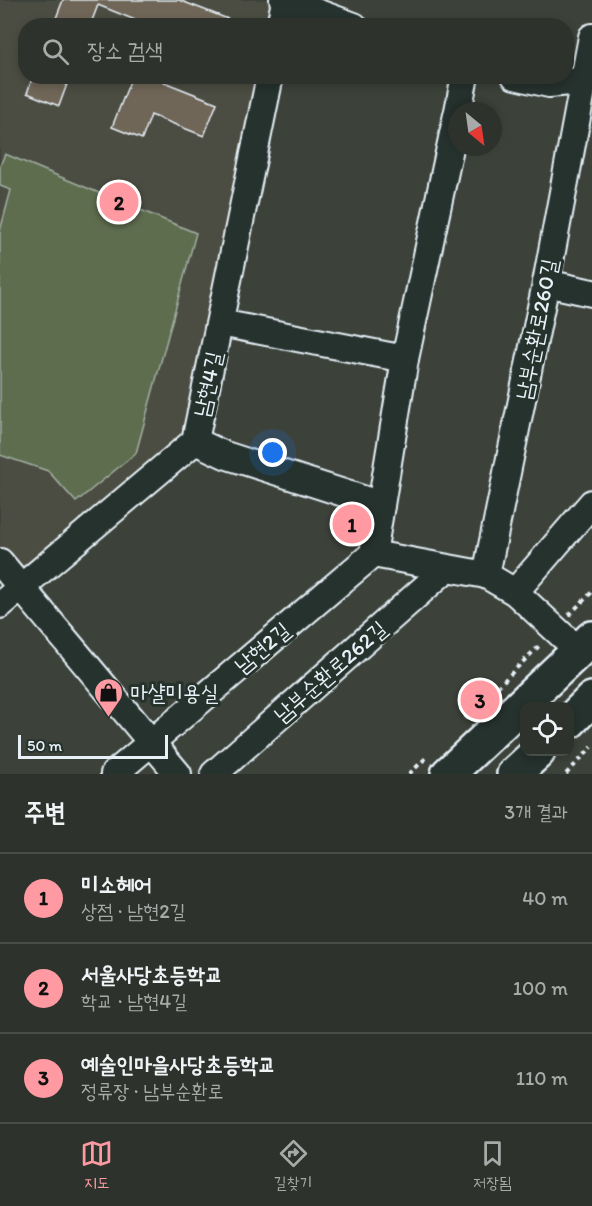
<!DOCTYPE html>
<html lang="ko">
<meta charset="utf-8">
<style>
body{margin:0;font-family:Itim,"Poor Story",sans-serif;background:#353a34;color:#f1f3f6}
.controls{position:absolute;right:18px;bottom:18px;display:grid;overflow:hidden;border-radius:12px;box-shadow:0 3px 9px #0003}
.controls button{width:54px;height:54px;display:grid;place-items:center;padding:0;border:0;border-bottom:2px solid #484d48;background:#2d322c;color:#f1f3f6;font:30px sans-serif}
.compass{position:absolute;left:448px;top:102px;width:54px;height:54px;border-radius:50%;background:#2d322c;box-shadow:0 3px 9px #0003;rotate:151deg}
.scale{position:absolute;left:18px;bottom:15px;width:150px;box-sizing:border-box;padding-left:6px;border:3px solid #e8f1f8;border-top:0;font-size:16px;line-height:21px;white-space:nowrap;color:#e8f1f8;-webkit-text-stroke:4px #26332d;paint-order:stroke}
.you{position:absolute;left:273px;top:453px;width:21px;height:21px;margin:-15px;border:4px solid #fff;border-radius:50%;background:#1a73e8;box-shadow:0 0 0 9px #1a73e833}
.badge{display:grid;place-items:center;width:39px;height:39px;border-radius:50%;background:#ff9aa2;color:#111;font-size:20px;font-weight:700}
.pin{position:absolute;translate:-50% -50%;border:3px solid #fff;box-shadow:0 2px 6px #0006}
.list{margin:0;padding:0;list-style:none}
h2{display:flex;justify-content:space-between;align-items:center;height:78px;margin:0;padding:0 24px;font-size:26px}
h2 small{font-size:20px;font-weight:400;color:#a7aaa9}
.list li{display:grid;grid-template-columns:39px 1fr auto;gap:18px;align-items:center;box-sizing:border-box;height:90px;padding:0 24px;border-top:2px solid #484d48}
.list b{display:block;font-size:22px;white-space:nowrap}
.list p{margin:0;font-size:20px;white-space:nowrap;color:#a7aaa9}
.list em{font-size:20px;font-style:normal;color:#a7aaa9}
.icon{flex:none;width:33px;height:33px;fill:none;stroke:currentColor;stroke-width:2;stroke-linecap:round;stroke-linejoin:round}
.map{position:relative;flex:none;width:592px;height:774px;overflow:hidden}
.search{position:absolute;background:#2d322c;box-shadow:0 3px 9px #0003;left:18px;right:18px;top:18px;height:66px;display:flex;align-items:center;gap:15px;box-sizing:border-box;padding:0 21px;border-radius:24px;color:#a7aaa9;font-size:22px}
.sheet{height:348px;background:#2d322c}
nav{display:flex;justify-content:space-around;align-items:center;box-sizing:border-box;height:84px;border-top:2px solid #484d48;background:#2d322c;font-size:16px;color:#a7aaa9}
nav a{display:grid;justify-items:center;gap:3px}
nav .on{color:#ff9aa2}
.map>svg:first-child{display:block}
.built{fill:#4c4d43}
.green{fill:#5e6d4f;stroke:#a3afa4;stroke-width:1.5}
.building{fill:#706659;stroke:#e8f1f8;stroke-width:1.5}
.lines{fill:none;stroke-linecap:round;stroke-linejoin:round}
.minor-casing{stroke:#e8f1f8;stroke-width:30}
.major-casing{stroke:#e8f1f8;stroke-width:38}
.path{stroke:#e8f1f8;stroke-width:4;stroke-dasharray:4.5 4.5;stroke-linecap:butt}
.minor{stroke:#26332d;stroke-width:26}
.major{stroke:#26332d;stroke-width:33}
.labels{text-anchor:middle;stroke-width:6;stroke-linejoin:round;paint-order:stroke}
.street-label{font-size:22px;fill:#e8f1f8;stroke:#26332d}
.poi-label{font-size:22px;fill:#e8f1f8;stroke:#26332d;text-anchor:start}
</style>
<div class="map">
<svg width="592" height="774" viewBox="0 0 592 774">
<rect width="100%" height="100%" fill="#3c423a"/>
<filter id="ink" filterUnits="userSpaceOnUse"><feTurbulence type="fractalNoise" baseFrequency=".0167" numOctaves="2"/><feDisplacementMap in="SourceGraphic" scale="12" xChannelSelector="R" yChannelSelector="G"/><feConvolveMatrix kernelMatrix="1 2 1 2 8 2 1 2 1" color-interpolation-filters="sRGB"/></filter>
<g filter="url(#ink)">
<polygon class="built" points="0,0 283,0 280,25 26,26 26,76 268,77 198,419 21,574 0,550"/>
<polygon class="green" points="5,154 196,233 136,453 76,502 48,471 0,455 0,231 11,190 0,186 0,166"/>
<g class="building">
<polygon points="63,0 179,0 241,24 150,26 98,5 90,26 53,26"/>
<polygon points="33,76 70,76 59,106 27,93"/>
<polygon points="132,76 167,76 164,82 217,103 204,136 151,115 142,139 112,127"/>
</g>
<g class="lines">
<defs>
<g id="minor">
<polyline points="283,0 354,26"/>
<polyline points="280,26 285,1"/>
<polyline points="515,76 549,84 592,80"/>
<polyline points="458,111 465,76"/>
<polyline points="546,283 592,293"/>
<polyline points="220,323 405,359"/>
<polyline points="195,441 225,455 381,505"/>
<polyline points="373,554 486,575"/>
<polyline points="0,562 178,774"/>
<polyline points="515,592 592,503"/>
<polyline points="0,605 195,441 270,76"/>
<polyline points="579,651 515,592 486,575 546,283 592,37"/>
<polyline points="114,774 373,554 405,359 457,115"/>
<polyline points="214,774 446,569"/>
</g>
<g id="major">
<polyline points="570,721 592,699"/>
<polyline points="448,774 592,638"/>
<polyline points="514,774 538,752"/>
</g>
</defs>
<use href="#minor" class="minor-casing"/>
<use href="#major" class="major-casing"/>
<g class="path">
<polyline points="569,615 592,592"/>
<polyline points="465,719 541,644"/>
<polyline points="409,774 426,758"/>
<polyline points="566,774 592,747"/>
</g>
<use href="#minor" class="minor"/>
<use href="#major" class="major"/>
</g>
</g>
<defs>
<symbol id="shop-pin" viewBox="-11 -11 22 30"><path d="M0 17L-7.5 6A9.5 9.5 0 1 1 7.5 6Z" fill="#ff9aa2" stroke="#26332d"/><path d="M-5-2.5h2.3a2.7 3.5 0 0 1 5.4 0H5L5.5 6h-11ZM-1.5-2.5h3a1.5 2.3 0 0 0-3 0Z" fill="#111"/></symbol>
</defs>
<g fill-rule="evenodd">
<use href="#shop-pin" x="92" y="676" width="33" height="45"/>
</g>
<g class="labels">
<g class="street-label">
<text transform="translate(536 329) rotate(-79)" y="8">남부순환로260길</text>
<text transform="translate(207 384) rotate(-78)" y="8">남현4길</text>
<text transform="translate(262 647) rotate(-40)" y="8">남현2길</text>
<text transform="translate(330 671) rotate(-41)" y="8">남부순환로262길</text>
</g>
<g class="poi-label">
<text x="130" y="700">마샬미용실</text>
</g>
</g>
</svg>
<div class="controls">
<button><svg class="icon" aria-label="locate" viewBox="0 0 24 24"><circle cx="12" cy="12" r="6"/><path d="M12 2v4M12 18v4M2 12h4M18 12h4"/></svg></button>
</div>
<svg class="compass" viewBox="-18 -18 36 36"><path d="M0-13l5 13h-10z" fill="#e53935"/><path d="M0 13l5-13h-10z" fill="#a7aaa9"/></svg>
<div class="scale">50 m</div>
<div class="you"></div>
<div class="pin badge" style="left:352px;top:524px">1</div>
<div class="pin badge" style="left:119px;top:202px">2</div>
<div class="pin badge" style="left:480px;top:700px">3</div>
<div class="search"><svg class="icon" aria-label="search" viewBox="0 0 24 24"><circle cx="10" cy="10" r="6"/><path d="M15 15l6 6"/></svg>장소 검색</div>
</div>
<section class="sheet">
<h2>주변<small>3개 결과</small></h2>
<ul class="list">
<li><span class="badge">1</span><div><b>미소헤어</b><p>상점 · 남현2길</p></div><em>40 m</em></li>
<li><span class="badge">2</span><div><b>서울사당초등학교</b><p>학교 · 남현4길</p></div><em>100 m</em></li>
<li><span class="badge">3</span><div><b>예술인마을사당초등학교</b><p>정류장 · 남부순환로</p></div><em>110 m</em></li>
</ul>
</section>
<nav>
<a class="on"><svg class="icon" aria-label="map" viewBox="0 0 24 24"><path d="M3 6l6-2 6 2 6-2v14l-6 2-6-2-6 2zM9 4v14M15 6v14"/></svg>지도</a>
<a><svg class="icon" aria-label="directions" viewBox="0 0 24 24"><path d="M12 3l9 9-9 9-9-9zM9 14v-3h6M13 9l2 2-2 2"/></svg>길찾기</a>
<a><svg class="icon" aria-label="saved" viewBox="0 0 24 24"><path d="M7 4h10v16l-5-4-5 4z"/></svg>저장됨</a>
</nav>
